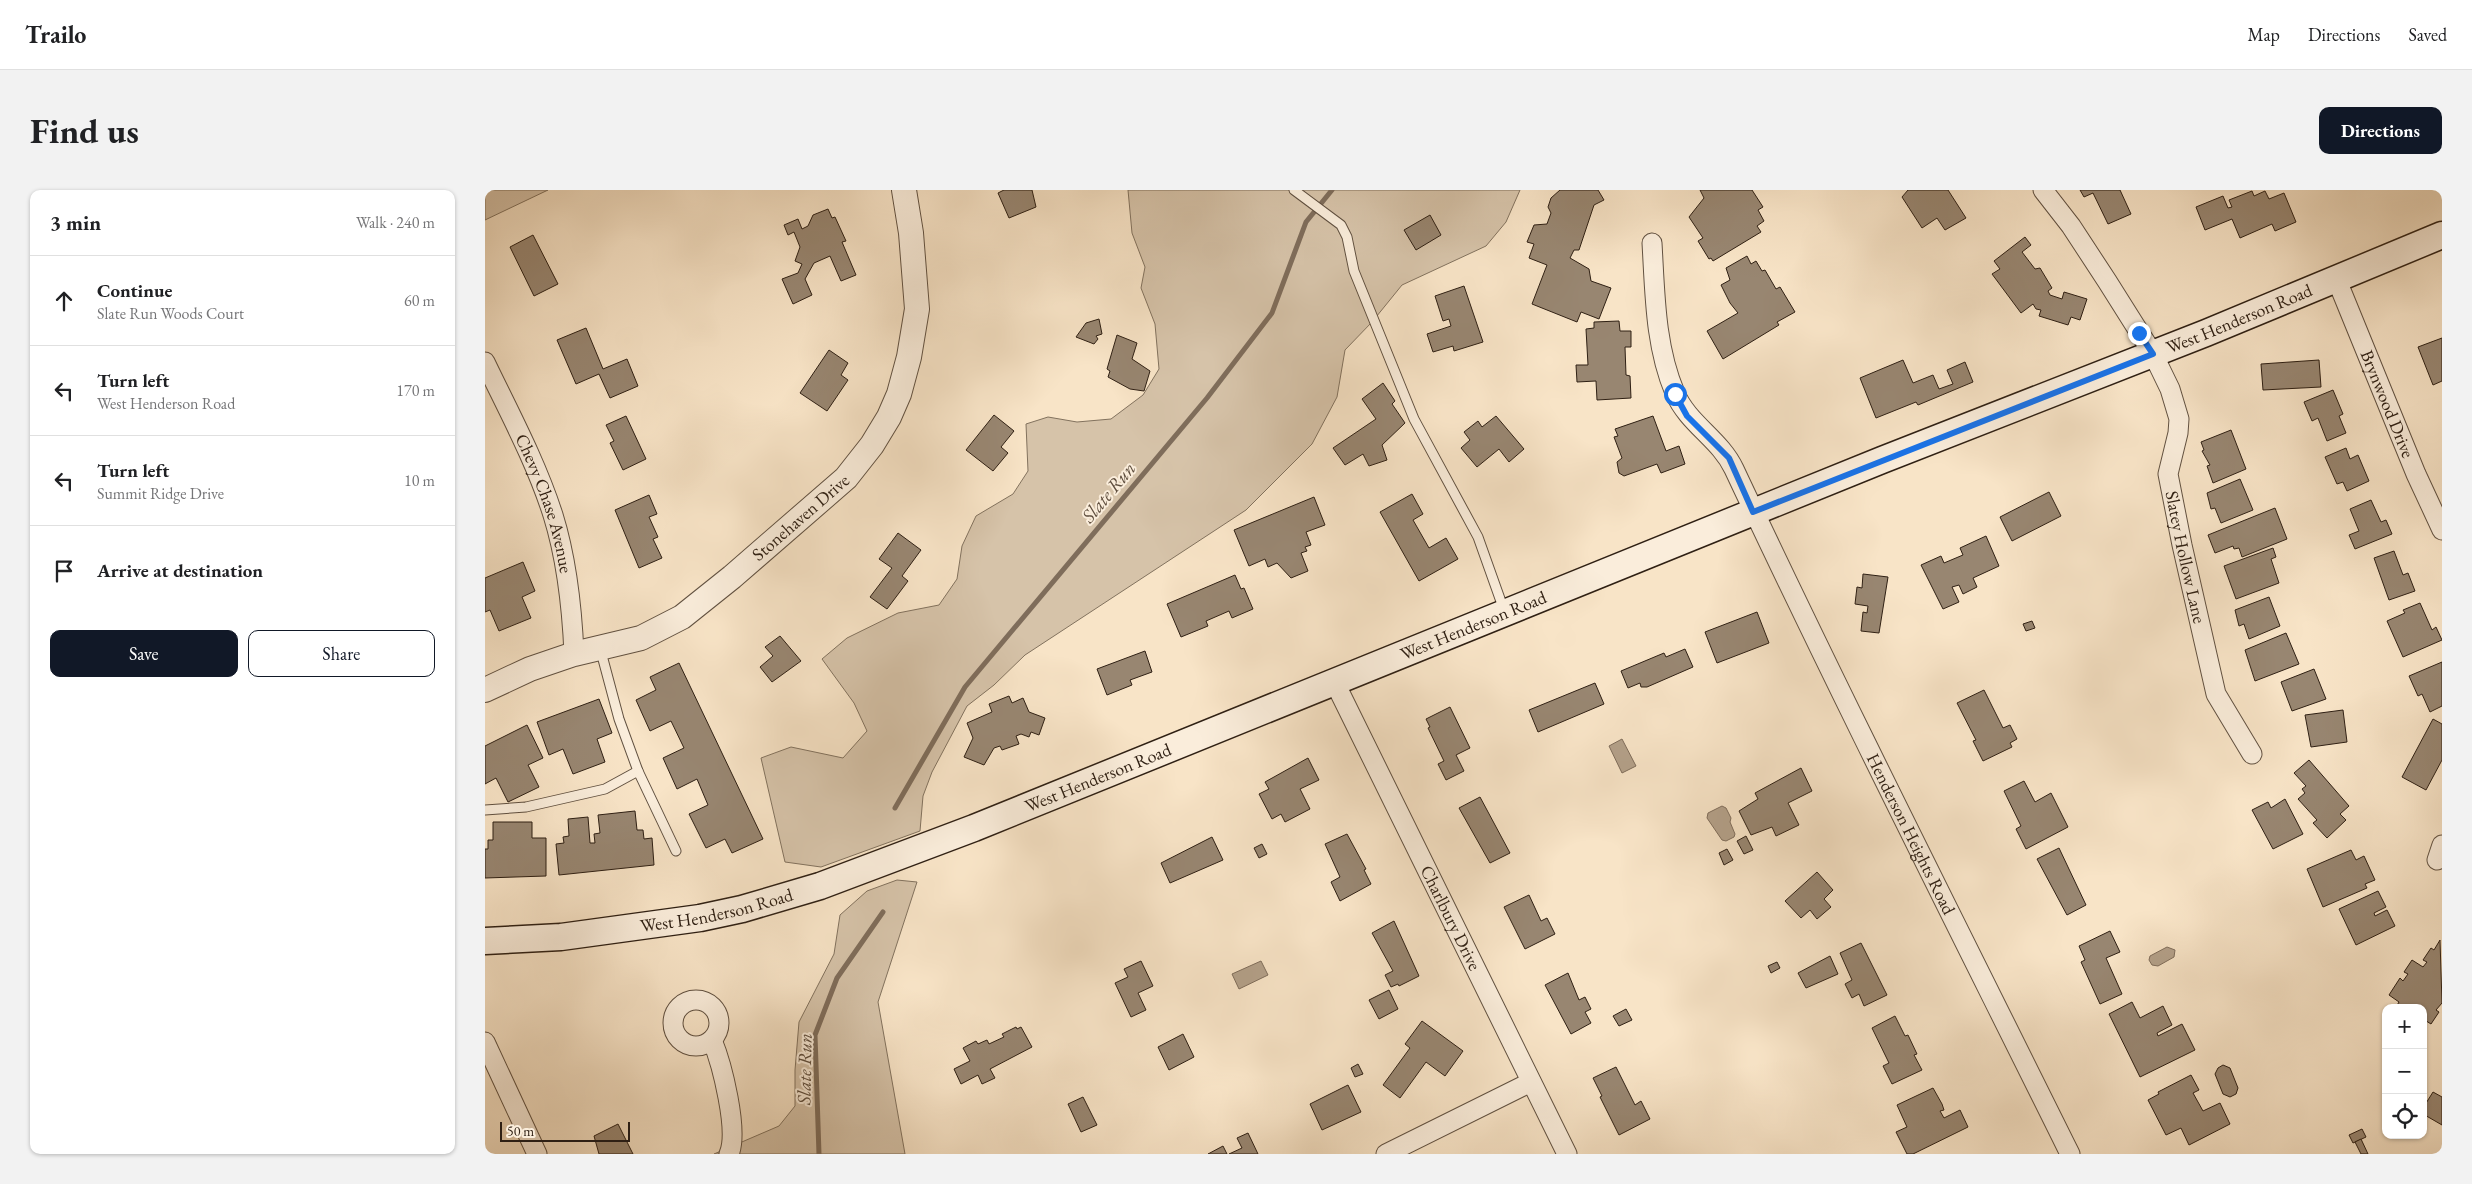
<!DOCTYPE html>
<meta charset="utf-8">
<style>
body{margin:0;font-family:"EB Garamond",serif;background:#f2f2f2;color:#202124}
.controls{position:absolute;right:15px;bottom:15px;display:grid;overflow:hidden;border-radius:10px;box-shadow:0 1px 4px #0004}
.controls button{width:45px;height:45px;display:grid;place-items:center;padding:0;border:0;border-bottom:1px solid #e0e0e0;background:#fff;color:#202124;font:25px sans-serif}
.scale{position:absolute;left:15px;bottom:12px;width:130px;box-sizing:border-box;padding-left:5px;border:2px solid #2f2014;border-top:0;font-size:14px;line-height:18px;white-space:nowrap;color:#2f2014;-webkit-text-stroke:4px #faeddb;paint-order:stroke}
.stop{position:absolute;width:15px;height:15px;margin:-11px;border:4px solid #1a73e8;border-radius:50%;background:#fff}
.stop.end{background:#1a73e8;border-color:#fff;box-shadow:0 1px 5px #0008}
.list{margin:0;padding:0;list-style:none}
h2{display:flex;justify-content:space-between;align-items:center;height:65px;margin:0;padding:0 20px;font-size:21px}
h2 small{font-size:16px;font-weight:400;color:#757577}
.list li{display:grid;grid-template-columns:32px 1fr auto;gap:15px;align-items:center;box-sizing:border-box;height:90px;padding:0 20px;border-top:1px solid #e0e0e0}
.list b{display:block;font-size:19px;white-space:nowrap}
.list p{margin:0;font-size:16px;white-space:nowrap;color:#757577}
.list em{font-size:16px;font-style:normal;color:#757577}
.actions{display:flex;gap:10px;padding:15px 20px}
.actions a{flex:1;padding:11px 0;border:1px solid #111827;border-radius:10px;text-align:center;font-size:18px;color:#111827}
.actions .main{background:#111827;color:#fff}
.icon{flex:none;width:28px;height:28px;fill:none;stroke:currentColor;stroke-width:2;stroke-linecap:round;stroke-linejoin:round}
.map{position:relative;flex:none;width:1957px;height:964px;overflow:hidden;border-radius:10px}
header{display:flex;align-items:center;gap:30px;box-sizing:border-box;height:70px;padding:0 25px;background:#fff;border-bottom:1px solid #e0e0e0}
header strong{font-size:24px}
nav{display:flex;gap:28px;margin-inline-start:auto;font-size:18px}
.intro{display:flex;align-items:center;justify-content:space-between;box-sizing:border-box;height:120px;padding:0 30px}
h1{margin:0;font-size:35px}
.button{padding:12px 22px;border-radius:10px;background:#111827;color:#fff;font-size:18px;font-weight:700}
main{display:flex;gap:30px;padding:0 30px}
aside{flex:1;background:#fff;border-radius:10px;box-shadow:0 1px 4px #0004}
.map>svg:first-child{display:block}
.green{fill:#d6c3a9;stroke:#82725e}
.water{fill:#b4a18a;stroke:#7f6d5b}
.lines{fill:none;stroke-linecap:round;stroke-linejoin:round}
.stream{stroke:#7f6d5b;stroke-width:5}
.building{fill:#988671;stroke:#2f2014}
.service-casing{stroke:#615141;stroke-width:11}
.minor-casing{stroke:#615141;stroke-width:21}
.tertiary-casing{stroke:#615141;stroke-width:26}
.secondary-casing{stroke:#2f2014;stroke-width:29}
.path{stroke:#2f2014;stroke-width:3;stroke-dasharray:1 2.5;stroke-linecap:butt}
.service{stroke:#faeddb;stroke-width:9}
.minor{stroke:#faeddb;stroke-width:19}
.tertiary{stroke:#faeddb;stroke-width:24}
.secondary{stroke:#faeddb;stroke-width:26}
.route{stroke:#1a73e8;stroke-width:6}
.labels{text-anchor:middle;stroke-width:4;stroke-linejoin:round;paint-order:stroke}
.street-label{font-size:18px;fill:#2f2014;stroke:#faeddb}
.water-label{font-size:19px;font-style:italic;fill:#5e4d3d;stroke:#faeddb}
</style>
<header>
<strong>Trailo</strong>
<nav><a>Map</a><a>Directions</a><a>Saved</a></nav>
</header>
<div class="intro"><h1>Find us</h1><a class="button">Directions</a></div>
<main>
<aside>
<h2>3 min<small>Walk · 240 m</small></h2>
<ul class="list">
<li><svg class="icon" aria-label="ahead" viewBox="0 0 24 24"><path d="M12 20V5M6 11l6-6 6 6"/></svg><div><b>Continue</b><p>Slate Run Woods Court</p></div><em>60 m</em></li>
<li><svg class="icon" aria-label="left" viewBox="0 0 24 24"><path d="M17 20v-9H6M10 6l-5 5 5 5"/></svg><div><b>Turn left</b><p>West Henderson Road</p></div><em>170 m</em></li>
<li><svg class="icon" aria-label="left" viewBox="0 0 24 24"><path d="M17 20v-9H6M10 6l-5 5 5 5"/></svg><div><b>Turn left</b><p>Summit Ridge Drive</p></div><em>10 m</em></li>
<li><svg class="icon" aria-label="arrive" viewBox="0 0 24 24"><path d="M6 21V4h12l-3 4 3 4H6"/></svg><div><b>Arrive at destination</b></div></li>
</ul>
<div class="actions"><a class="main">Save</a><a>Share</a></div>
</aside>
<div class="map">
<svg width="1957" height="964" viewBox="0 0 1957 964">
<rect width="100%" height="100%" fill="#f8e4c7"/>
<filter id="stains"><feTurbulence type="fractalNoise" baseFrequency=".004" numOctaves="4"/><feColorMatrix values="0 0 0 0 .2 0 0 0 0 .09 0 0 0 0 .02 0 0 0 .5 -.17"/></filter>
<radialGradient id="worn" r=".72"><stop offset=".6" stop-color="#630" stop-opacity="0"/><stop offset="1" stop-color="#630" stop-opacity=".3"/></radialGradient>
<g class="green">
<polygon points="0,0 63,0 0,30"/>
<polygon points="643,0 1035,0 1021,32 1001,56 917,95 887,132 860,160 852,207 827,254 761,320 540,465 509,495 482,516 447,582 438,606 435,641 336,677 300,672 276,568 306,557 358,568 382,541 369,513 337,469 362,448 413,423 454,415 472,389 477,356 491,326 528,304 543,281 541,234 563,227 592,232 626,229 658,205 674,179 670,134 656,98 660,77 647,43"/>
<polygon points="412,690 432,692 393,812 420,964 229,964 294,936 310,916 310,880 314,832 349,764 355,725 382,701"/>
</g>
<g class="water">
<polygon points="1137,549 1151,576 1137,583 1124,556"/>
<polygon points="1237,616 1241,618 1246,628 1245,632 1250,644 1249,647 1241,651 1237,650 1222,628 1223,623"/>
<polygon points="1682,757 1690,760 1689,767 1673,776 1667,775 1664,770 1665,766"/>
<polygon points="776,771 783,785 754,799 747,784"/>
</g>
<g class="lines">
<g class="stream">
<polyline points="410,618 480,497 722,208 787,123 821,32 847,0"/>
<polyline points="334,964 330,845 352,788 398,722"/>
</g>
</g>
<g class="building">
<polygon points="519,0 547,0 551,17 524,28 513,3"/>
<polygon points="1075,0 1113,0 1119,10 1109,15 1094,60 1089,60 1085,68 1104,79 1106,91 1126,98 1114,129 1096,122 1092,132 1047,114 1062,75 1044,68 1049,54 1042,52 1049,35 1062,34 1066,23 1063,17 1066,8"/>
<polygon points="1215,0 1267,0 1278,17 1273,20 1279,31 1272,36 1276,42 1228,71 1226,68 1224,69 1213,51 1218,48 1204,27 1219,8"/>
<polygon points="1423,0 1463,0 1481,28 1460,40 1452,28 1437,38 1417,7"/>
<polygon points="1595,0 1635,0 1646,24 1623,34 1608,3 1599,7"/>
<polygon points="1767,1 1769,6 1780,1 1784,9 1799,3 1811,32 1790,41 1787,34 1755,48 1747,29 1720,40 1711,17 1738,6 1743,18 1747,17 1744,10"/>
<polygon points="343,19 347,28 350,27 361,51 357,52 371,85 356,91 345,66 329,73 320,89 327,105 308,114 297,89 313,83 317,74 310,71 315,57 309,42 303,45 299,35 313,29 317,39 323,36 328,25"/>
<polygon points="945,25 956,45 931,60 919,40"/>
<polygon points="48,45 73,94 49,106 25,57"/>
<polygon points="1540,47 1546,55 1537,62 1550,79 1555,78 1567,98 1563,101 1565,105 1577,109 1579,102 1602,109 1595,130 1586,127 1583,135 1554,126 1556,120 1551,119 1548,114 1536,123 1507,84 1515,79 1509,71"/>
<polygon points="1262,66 1266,74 1271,71 1277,81 1280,80 1291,99 1295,97 1310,122 1292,132 1294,135 1238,169 1222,141 1253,123 1245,113 1236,95 1245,90 1241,78"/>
<polygon points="979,96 998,152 969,161 968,156 948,162 942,144 966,136 964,129 958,131 950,106"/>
<polygon points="614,129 617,144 611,146 613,149 609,154 591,147 601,133"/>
<polygon points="1134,131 1135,141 1146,141 1146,157 1140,157 1141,185 1145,186 1146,208 1112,210 1111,191 1092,192 1091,175 1103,175 1101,139 1109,138 1109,132"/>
<polygon points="101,138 118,179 142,169 153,196 125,208 114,184 91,194 72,150"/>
<polygon points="632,145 652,153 647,169 665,181 659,201 645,199 623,187 625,181 622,179"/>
<polygon points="1957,148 1957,191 1948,195 1933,157"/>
<polygon points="344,160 363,173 356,185 363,190 342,221 315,203"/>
<polygon points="1418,170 1428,193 1448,185 1454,199 1468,194 1462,180 1480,172 1488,192 1433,215 1431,212 1391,228 1375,188"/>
<polygon points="1834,170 1836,197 1778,200 1776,174"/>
<polygon points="898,193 910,211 907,214 920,233 897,255 902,270 884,276 878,264 860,275 848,258 891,229 877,209"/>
<polygon points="1848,200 1858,224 1854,226 1861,243 1842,251 1833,228 1827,231 1819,212"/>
<polygon points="509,225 529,241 516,257 523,263 508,281 481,260"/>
<polygon points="141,226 161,269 138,280 125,253 129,251 121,235"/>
<polygon points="1011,226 1039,259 1024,272 1014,259 992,277 976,258 985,250 979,242 993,231 997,237"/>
<polygon points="1168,226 1181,261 1194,256 1200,274 1176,283 1172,274 1139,286 1134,283 1132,272 1137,268 1129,247 1133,246 1130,239"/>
<polygon points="1746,240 1761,279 1728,293 1722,276 1725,275 1717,261 1719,260 1716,252"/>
<polygon points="1861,258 1865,269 1873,265 1884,291 1862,301 1858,292 1852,294 1840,267"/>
<polygon points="1755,289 1768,320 1736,333 1730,318 1726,319 1722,303"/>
<polygon points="1564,302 1576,326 1527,351 1515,327"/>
<polygon points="927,304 938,324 928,330 944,358 961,348 973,369 934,391 895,322"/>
<polygon points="164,305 172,324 164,327 173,347 168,349 177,368 154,378 130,320"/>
<polygon points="829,307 840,335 821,342 826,355 820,357 822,361 816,363 823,381 806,388 792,373 783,377 780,369 764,376 749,340"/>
<polygon points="1886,310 1896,332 1901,330 1907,344 1870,359 1864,345 1874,341 1865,319"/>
<polygon points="1790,318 1802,349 1757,367 1754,358 1749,359 1748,356 1730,363 1723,345"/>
<polygon points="413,343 436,360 417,386 423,391 402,419 385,407 407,378 394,369"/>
<polygon points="1501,346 1514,376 1488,388 1492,397 1478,404 1474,395 1467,397 1474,412 1458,419 1436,375 1456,366 1459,373 1478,365 1475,358"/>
<polygon points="1788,358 1791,367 1786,369 1794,393 1751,409 1739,376"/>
<polygon points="1909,361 1918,385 1923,383 1930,401 1904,410 1889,368"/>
<polygon points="38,372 50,401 37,407 46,428 14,441 5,420 0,422 0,388"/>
<polygon points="1378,384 1403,387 1394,443 1376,441 1378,422 1382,423 1383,416 1370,414 1372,397 1377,398"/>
<polygon points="750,385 756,399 759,398 768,419 747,428 744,421 721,431 723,436 696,447 682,414"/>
<polygon points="1784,407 1795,436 1764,449 1759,434 1754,436 1750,420"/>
<polygon points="1935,413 1947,440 1951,437 1957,450 1918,467 1902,431 1920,423 1918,420"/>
<polygon points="1272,422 1284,453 1232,473 1220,442"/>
<polygon points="1547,431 1550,438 1541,441 1538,434"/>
<polygon points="1801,443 1814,474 1770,491 1760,460"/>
<polygon points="295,446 316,471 287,492 275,477 288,466 280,457"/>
<polygon points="1200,459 1208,477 1162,497 1156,497 1155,493 1143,498 1136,481 1179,463 1181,467"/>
<polygon points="660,461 667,482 645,490 647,495 622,505 612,479"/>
<polygon points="1957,472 1957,516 1945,522 1937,504 1933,506 1924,486"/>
<polygon points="194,473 278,649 247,663 240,649 221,658 204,624 223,615 212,589 192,599 178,568 199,558 186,531 165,541 151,510 171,500 165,487"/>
<polygon points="1829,479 1841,509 1807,521 1796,492"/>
<polygon points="1110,493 1119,514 1053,542 1044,520"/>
<polygon points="1499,500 1518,538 1525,535 1532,549 1525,553 1527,557 1498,571 1488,551 1491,550 1472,513"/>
<polygon points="524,506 527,513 538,508 544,522 560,528 554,545 546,542 544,547 536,544 531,546 534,554 517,560 515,556 509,558 499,575 479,567 488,548 482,533 507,522 504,514"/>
<polygon points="114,509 127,543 112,549 120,572 88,584 78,559 64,565 52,532"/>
<polygon points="965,517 985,558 971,565 979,581 961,590 953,574 959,571 943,538 945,537 941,529"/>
<polygon points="1858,520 1862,552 1826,557 1820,525"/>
<polygon points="1948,529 1957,534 1957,570 1941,600 1917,587"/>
<polygon points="42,535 58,568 43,575 54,597 23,612 11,588 0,594 0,556"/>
<polygon points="823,568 834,590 815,599 825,619 800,632 796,624 787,629 774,604 784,599 780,592"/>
<polygon points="1824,570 1864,616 1855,624 1861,630 1842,648 1828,633 1832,630 1813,609 1820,603 1817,599 1821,596 1809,583"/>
<polygon points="1316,578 1327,601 1303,613 1314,635 1291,646 1287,637 1266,645 1254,621 1273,609 1270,603"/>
<polygon points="1539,591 1550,612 1566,603 1583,637 1541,659 1531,639 1536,636 1519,601"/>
<polygon points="995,607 1025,663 1005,673 974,618"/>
<polygon points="1800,609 1818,644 1788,659 1767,620 1783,612 1786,618"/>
<polygon points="150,621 152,640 158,640 159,649 167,648 169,675 74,685 71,654 79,653 78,647 84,646 83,629 103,627 105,653 110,653 109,644 115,643 113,625"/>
<polygon points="8,632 47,632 47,648 61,648 61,686 0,688 0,659 3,659 3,650 8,650"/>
<polygon points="862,644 881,679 879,680 886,694 855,711 846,692 855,687 840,654"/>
<polygon points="1261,646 1268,660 1259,664 1252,651"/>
<polygon points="727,647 738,670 685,693 676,673"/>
<polygon points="777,654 782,664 774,668 769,658"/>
<polygon points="1574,658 1601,715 1582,725 1552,669"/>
<polygon points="1242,659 1248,670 1239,675 1234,663"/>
<polygon points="1866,660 1871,670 1879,666 1890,690 1880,694 1882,698 1838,717 1822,679"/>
<polygon points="1332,682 1348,700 1339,709 1346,717 1332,729 1325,720 1316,728 1300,711"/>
<polygon points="1893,701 1901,717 1889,723 1890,726 1902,720 1910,736 1871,755 1854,719"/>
<polygon points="1044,705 1056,731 1062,728 1070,744 1040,759 1019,717"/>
<polygon points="909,731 934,786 914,796 913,794 906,797 900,785 908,781 887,743"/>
<polygon points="1625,741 1635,762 1621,768 1637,804 1615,814 1596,772 1600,770 1594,756"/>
<polygon points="1955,750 1957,813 1951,820 1954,822 1946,834 1938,829 1938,818 1906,818 1908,815 1911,817 1914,812 1904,805 1915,788 1918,791 1923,784 1919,782 1927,770 1938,777 1942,772 1938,770 1946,758 1949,760"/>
<polygon points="1376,753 1402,805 1379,816 1374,804 1367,808 1360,794 1367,790 1355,763"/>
<polygon points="1345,766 1353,784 1321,798 1313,783"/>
<polygon points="656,771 668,796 653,803 661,820 646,827 630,793 643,787 639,779"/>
<polygon points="1292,772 1295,778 1286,783 1283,776"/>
<polygon points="1083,783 1094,810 1100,807 1106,819 1100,822 1106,833 1086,844 1060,795"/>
<polygon points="904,800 913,819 894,829 884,810"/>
<polygon points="1647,812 1655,828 1678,816 1687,835 1672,843 1673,846 1697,834 1710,860 1655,887 1624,824"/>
<polygon points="1141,819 1147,830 1134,836 1128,826"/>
<polygon points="1410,826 1420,846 1423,845 1432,864 1429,865 1437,880 1407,894 1398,876 1404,873 1387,838"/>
<polygon points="937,831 978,861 960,886 941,872 915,908 898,895 925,858 920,854"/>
<polygon points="531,837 532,839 536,837 547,857 505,879 510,888 497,894 493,885 476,894 469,879 485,871 478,858 491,851 493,854 502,850 504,854 519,847 517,844"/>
<polygon points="698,844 709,867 684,880 673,857"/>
<polygon points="873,874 878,884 870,887 866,878"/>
<polygon points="1738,875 1745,878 1753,898 1751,904 1745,907 1738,904 1730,884 1733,878"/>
<polygon points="1131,877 1150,915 1156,911 1165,929 1134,945 1115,907 1117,906 1108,888"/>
<polygon points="1706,885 1714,900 1708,903 1718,921 1735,913 1745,934 1704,955 1696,938 1681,945 1663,910 1674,904 1673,902"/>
<polygon points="863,895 876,922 837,940 825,914"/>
<polygon points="1448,898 1457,914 1459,920 1455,921 1459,928 1475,920 1483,937 1428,964 1422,964 1411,942 1422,937 1412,915"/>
<polygon points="1948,902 1957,907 1957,935 1938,924 1938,918"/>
<polygon points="598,907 612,935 596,942 583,914"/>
<polygon points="133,934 148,964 114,964 109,946"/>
<polygon points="1877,939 1881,947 1868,953 1864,945"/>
<polygon points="763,943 773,964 744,964 757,958 752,948"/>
<polygon points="1876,949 1883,964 1876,964 1870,952"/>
<polygon points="738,956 742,964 723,964"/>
</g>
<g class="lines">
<defs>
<g id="service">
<polyline points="809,0 856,35 862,47 869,81 929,229 993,347 1019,420"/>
<polyline points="115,458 134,529 153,581 191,661"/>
<polyline points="0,620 41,617 120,599 153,581"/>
</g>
<g id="minor">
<path id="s1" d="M1558,0L1586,36L1622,91L1668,164L1685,199L1694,229L1693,243L1683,284L1697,355L1731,504L1767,564"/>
<path id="s2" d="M1167,53C1170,104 1170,156 1190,203C1203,234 1235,249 1249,279C1357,509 1472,736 1585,964"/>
<path id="s3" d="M1851,88L1931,284L1957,340"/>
<path id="s4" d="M0,172C24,222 51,272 68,325C82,370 87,417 89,464"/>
<path id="s5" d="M849,491L1082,964"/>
<polyline points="1952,670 1957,655"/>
<circle cx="211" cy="833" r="23"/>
<path d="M227,850C237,874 254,941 244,964"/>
<polyline points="0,852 52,964"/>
<polyline points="901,964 1046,892"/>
</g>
<g id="tertiary">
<path id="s6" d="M0,500L45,479L89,464L156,448L197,427L247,387L361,288L387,255L404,227L414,204L424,167L432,119L426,43L419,0"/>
</g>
<g id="secondary">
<path id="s7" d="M0,751L76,747L215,728L257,719L335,696L489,638L1397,270L1721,143L1957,45"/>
</g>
</defs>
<use href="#service" class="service-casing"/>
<use href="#minor" class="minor-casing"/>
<use href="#tertiary" class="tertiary-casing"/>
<use href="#secondary" class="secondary-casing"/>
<polyline class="path" points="0,1 3,0"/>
<use href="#service" class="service"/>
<use href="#minor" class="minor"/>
<use href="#tertiary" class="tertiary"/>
<use href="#secondary" class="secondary"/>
</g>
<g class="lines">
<polyline class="route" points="1190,204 1202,226 1244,268 1268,322 1668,164 1654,143"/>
</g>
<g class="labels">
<g class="street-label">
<text dy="6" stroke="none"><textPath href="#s7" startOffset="1869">West Henderson Road</textPath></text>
<text dy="6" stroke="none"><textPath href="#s3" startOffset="136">Brynwood Drive</textPath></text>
<text dy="6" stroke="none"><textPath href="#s4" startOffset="154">Chevy Chase Avenue</textPath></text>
<text dy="6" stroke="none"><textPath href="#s6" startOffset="366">Stonehaven Drive</textPath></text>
<text dy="6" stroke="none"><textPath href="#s1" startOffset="409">Slatey Hollow Lane</textPath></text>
<text dy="6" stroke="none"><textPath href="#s7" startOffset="1044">West Henderson Road</textPath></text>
<text dy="6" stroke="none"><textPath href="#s7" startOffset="639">West Henderson Road</textPath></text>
<text dy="6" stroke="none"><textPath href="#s2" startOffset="655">Henderson Heights Road</textPath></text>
<text dy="6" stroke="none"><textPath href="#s7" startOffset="234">West Henderson Road</textPath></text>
<text dy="6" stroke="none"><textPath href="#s5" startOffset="264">Charlbury Drive</textPath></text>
</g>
<g class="water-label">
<text transform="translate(623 302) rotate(-50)" y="7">Slate Run</text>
<text transform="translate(319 879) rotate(-89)" y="7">Slate Run</text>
</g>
</g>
<rect width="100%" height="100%" filter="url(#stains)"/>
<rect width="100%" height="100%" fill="url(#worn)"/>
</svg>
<div class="controls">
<button>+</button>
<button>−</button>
<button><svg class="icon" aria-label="locate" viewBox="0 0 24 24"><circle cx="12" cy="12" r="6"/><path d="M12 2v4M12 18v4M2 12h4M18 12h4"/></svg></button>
</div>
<div class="scale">50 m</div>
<div class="stop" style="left:1190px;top:204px"></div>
<div class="stop end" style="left:1654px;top:143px"></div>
</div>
</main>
